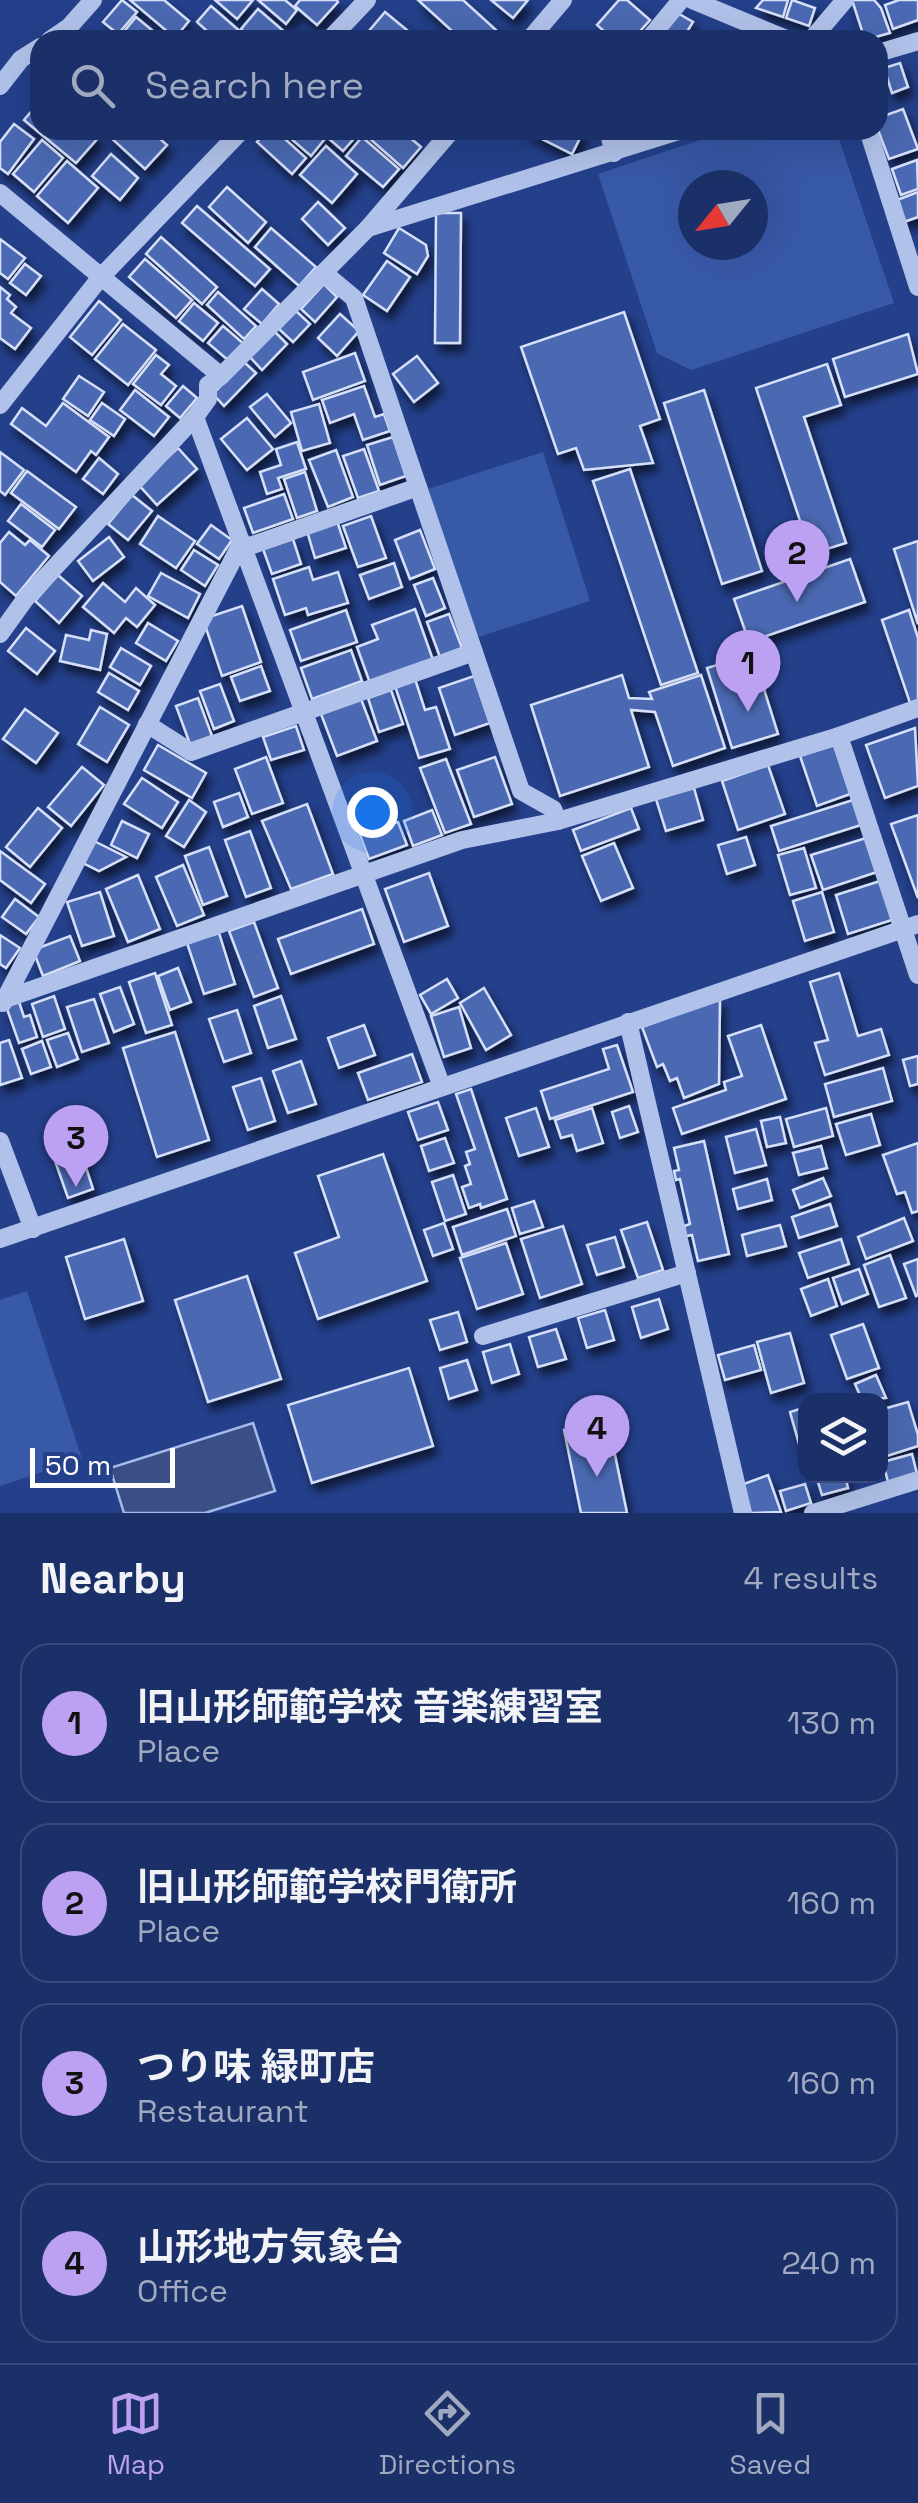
<!DOCTYPE html>
<meta charset="utf-8">
<style>
body{margin:0;font-family:"Space Grotesk","Noto Sans JP",sans-serif;background:#283c71;color:#f1f3f6}
.controls{position:absolute;right:30px;bottom:30px;display:grid;overflow:hidden;border-radius:20px;box-shadow:0 10px 40px #0002}
.controls button{width:90px;height:90px;display:grid;place-items:center;padding:0;border:0;border-bottom:2px solid #394b7c;background:#1b3068;color:#f1f3f6;font:50px sans-serif}
.compass{position:absolute;left:678px;top:170px;width:90px;height:90px;border-radius:50%;background:#1b3068;box-shadow:0 10px 40px #0002;rotate:240deg}
.scale{position:absolute;left:30px;bottom:25px;width:145px;box-sizing:border-box;padding-left:10px;border:5px solid #fff;border-top:0;font-size:28px;line-height:35px;white-space:nowrap;color:#fff;-webkit-text-stroke:8px #24408b;paint-order:stroke}
.you{position:absolute;left:372px;top:812px;width:35px;height:35px;margin:-25px;border:8px solid #fff;border-radius:50%;background:#1a73e8;box-shadow:0 0 0 15px #1a73e833}
.badge{display:grid;place-items:center;width:65px;height:65px;border-radius:50%;background:#bca0f2;color:#111;font-size:32px;font-weight:700}
.pin{position:absolute;translate:-50% -82px;filter:drop-shadow(0 2px 5px #0008)}
.pin::after{content:'';position:absolute;top:52px;width:35px;height:30px;background:inherit;clip-path:polygon(0 0,100% 0,50% 100%)}
.list{margin:0;padding:0;list-style:none}
h2{display:flex;justify-content:space-between;align-items:center;height:130px;margin:0;padding:0 40px;font-size:42px}
h2 small{font-size:32px;font-weight:400;color:#a0a9c0}
.list li{display:grid;grid-template-columns:65px 1fr auto;gap:30px;align-items:center;box-sizing:border-box;height:160px;margin:0 20px 20px;padding:0 20px;border:2px solid #394b7c;border-radius:30px}
.list b{display:block;font-size:38px;white-space:nowrap}
.list p{margin:0;font-size:32px;white-space:nowrap;color:#a0a9c0}
.list em{font-size:32px;font-style:normal;color:#a0a9c0}
.icon{flex:none;width:55px;height:55px;fill:none;stroke:currentColor;stroke-width:2;stroke-linecap:round;stroke-linejoin:round}
.map{position:relative;flex:none;width:918px;height:1513px;overflow:hidden}
.search{position:absolute;background:#1b3068;box-shadow:0 10px 40px #0002;left:30px;right:30px;top:30px;height:110px;display:flex;align-items:center;gap:25px;box-sizing:border-box;padding:0 35px;border-radius:30px;color:#a0a9c0;font-size:38px}
.sheet{height:850px;background:#1b3068}
nav{display:flex;justify-content:space-around;align-items:center;box-sizing:border-box;height:140px;border-top:2px solid #394b7c;background:#1b3068;font-size:28px;color:#a0a9c0}
nav a{display:grid;justify-items:center;gap:5px}
nav .on{color:#bca0f2}
.map>svg:first-child{display:block}
.green{fill:#3859a8;fill-rule:evenodd}
.water{fill:#3a4f86;stroke:#a6bbeb;stroke-width:2.5}
.building{fill:#4c69b2;stroke:#d6e0f8;stroke-width:2.5;filter:url(#shadow)}
.lines{fill:none;stroke-linecap:round;stroke-linejoin:round}
.minor{stroke:#b1c2ea;stroke-width:18}
</style>
<div class="map">
<svg width="918" height="1513" viewBox="0 0 918 1513">
<defs>
<filter id="shadow"><feDropShadow dx="4.5" dy="8" stdDeviation="5" flood-color="#0009"/></filter>
</defs>
<rect width="100%" height="100%" fill="#24408b"/>
<g class="green">
<path d="M730,130H836L894,303L691,370L657,353L598,174ZM693,185H753V245H693Z"/>
<polygon points="543,452 590,601 475,638 428,489"/>
<polygon points="27,1291 82,1459 0,1486 0,1300"/>
</g>
<polygon class="water" points="253,1423 275,1491 205,1513 124,1513 110,1468"/>
<g class="building">
<polygon points="122,0 137,12 118,34 103,22"/>
<polygon points="130,0 164,0 189,21 175,38"/>
<polygon points="215,0 253,0 237,19"/>
<polygon points="258,0 285,0 297,10 286,24"/>
<polygon points="300,0 337,0 338,2 317,25 295,6"/>
<polygon points="418,0 463,0 507,40 462,40"/>
<polygon points="491,0 528,0 513,18"/>
<polygon points="619,0 627,0 650,20 632,40 614,40 597,25"/>
<polygon points="763,0 788,0 783,17 756,8"/>
<polygon points="792,0 815,8 809,26 786,18"/>
<polygon points="852,0 874,0 881,8 890,33 865,40"/>
<polygon points="899,0 918,0 918,20 893,29 885,5"/>
<polygon points="211,6 250,40 217,40 197,22"/>
<polygon points="258,9 294,40 254,40 241,29"/>
<polygon points="674,11 693,22 682,40 652,40"/>
<polygon points="385,12 419,40 378,40 368,32"/>
<polygon points="136,17 164,40 127,40 121,35"/>
<polygon points="900,63 908,87 892,93 884,68"/>
<polygon points="40,101 40,130 90,130 99,137 76,163 24,120"/>
<polygon points="903,109 918,149 889,159 878,130 878,118"/>
<polygon points="14,124 34,139 8,174 0,168 0,142"/>
<polygon points="115,130 150,130 167,145 145,169 109,136"/>
<polygon points="267,130 275,130 306,158 292,174 257,142"/>
<polygon points="281,130 312,130 324,140 311,156"/>
<polygon points="319,130 352,130 358,134 343,151"/>
<polygon points="360,130 401,130 421,147 403,168"/>
<polygon points="524,130 584,130 572,154"/>
<polygon points="362,137 399,169 383,187 346,156"/>
<polygon points="42,140 63,158 34,192 13,174"/>
<polygon points="326,146 357,174 332,203 300,175"/>
<polygon points="111,154 138,178 120,200 92,176"/>
<polygon points="917,160 918,189 901,195 892,169"/>
<polygon points="67,161 98,188 68,223 37,196"/>
<polygon points="227,187 266,222 248,243 209,207"/>
<polygon points="918,192 918,217 904,222 897,200"/>
<polygon points="318,202 345,228 328,245 302,219"/>
<polygon points="197,206 270,269 255,286 182,223"/>
<polygon points="436,213 461,213 460,343 435,343"/>
<polygon points="271,228 316,267 299,286 255,247"/>
<polygon points="399,228 426,245 428,256 417,274 384,253"/>
<polygon points="161,237 217,287 202,304 146,254"/>
<polygon points="0,239 25,258 8,279 0,273"/>
<polygon points="145,259 192,300 176,318 129,277"/>
<polygon points="387,261 410,277 387,311 363,295"/>
<polygon points="25,264 41,276 26,295 10,283"/>
<polygon points="324,284 337,297 315,322 301,309"/>
<polygon points="0,287 10,295 7,299 16,307 11,313 31,328 15,349 0,338"/>
<polygon points="262,289 279,304 262,324 244,309"/>
<polygon points="218,292 256,326 244,339 207,305"/>
<polygon points="99,301 121,320 92,355 70,337"/>
<polygon points="194,303 218,323 203,341 179,321"/>
<polygon points="296,311 310,324 293,342 279,329"/>
<polygon points="624,312 660,419 640,426 653,463 584,470 576,448 558,454 521,347"/>
<polygon points="340,314 359,331 337,356 318,338"/>
<polygon points="123,324 156,350 128,385 95,359"/>
<polygon points="223,326 244,344 229,361 208,343"/>
<polygon points="274,331 287,344 262,370 249,356"/>
<polygon points="908,334 918,374 845,397 833,359"/>
<polygon points="355,353 365,381 313,400 303,372"/>
<polygon points="156,355 169,365 161,374 176,386 161,405 133,384"/>
<polygon points="417,356 438,383 414,402 393,374"/>
<polygon points="244,362 256,373 224,406 213,394"/>
<polygon points="827,364 841,405 804,417 846,543 811,554 756,388"/>
<polygon points="79,376 104,392 88,416 63,399"/>
<polygon points="183,386 197,398 180,418 166,406"/>
<polygon points="364,386 375,417 384,414 390,431 363,440 354,414 330,423 322,400"/>
<polygon points="135,390 169,417 154,436 120,410"/>
<polygon points="704,390 762,571 722,584 664,403"/>
<polygon points="267,394 291,423 275,437 250,407"/>
<polygon points="63,403 109,437 96,455 91,451 76,472 11,424 22,408 46,426"/>
<polygon points="102,403 125,419 114,436 90,420"/>
<polygon points="319,404 330,443 302,451 291,412"/>
<polygon points="247,418 273,449 247,470 221,439"/>
<polygon points="393,437 406,476 380,485 367,445"/>
<polygon points="297,442 306,469 278,478 282,489 267,494 260,472 281,465 276,449"/>
<polygon points="178,448 197,469 157,505 138,484"/>
<polygon points="364,449 379,491 358,498 343,456"/>
<polygon points="336,450 353,497 328,507 309,460"/>
<polygon points="0,452 24,470 5,495 0,491"/>
<polygon points="99,458 118,474 103,494 83,479"/>
<polygon points="630,469 698,673 661,685 593,481"/>
<polygon points="27,471 76,507 59,529 11,493"/>
<polygon points="305,472 317,511 297,518 284,479"/>
<polygon points="284,494 293,519 253,533 244,508"/>
<polygon points="132,495 152,511 128,540 108,524"/>
<polygon points="21,504 55,530 42,547 8,521"/>
<polygon points="158,516 195,541 176,568 140,544"/>
<polygon points="371,516 386,558 358,567 343,526"/>
<polygon points="337,521 346,548 315,558 307,531"/>
<polygon points="211,525 232,540 219,559 197,544"/>
<polygon points="420,530 435,569 410,579 395,540"/>
<polygon points="9,532 25,545 30,540 49,556 16,596 0,582 0,543"/>
<polygon points="109,537 124,557 93,581 78,561"/>
<polygon points="293,539 301,564 272,574 263,549"/>
<polygon points="918,541 918,624 894,549"/>
<polygon points="194,550 218,565 205,586 181,570"/>
<polygon points="850,559 865,602 749,642 734,599"/>
<polygon points="394,563 402,587 369,599 360,575"/>
<polygon points="309,567 313,580 338,572 348,603 308,615 306,608 285,615 273,579"/>
<polygon points="161,573 200,594 188,618 148,596"/>
<polygon points="58,575 82,596 59,623 35,601"/>
<polygon points="433,578 445,608 426,616 414,585"/>
<polygon points="103,583 125,602 136,588 155,605 137,627 126,618 114,633 83,607"/>
<polygon points="242,606 261,662 222,676 203,619"/>
<polygon points="415,609 433,660 370,683 357,647 378,639 372,625"/>
<polygon points="346,610 357,642 301,661 290,630"/>
<polygon points="909,610 918,638 918,700 910,703 882,620"/>
<polygon points="449,614 462,648 440,657 427,622"/>
<polygon points="148,623 178,641 166,661 136,643"/>
<polygon points="26,628 55,651 37,674 8,651"/>
<polygon points="91,630 107,634 100,670 60,661 66,635 89,640"/>
<polygon points="121,648 151,666 140,685 110,667"/>
<polygon points="351,650 362,681 312,699 301,668"/>
<polygon points="753,654 778,734 732,748 707,668"/>
<polygon points="261,666 270,691 240,701 231,677"/>
<polygon points="109,673 139,691 128,710 98,692"/>
<polygon points="622,675 629,698 652,699 649,692 701,675 725,748 673,766 655,712 631,710 649,767 560,796 531,705"/>
<polygon points="474,676 490,723 455,735 439,688"/>
<polygon points="415,679 425,710 436,707 450,749 419,758 395,686"/>
<polygon points="220,684 234,721 214,729 200,691"/>
<polygon points="391,690 403,724 379,732 368,698"/>
<polygon points="198,698 212,736 190,744 176,706"/>
<polygon points="361,699 377,741 337,756 321,714"/>
<polygon points="100,707 129,725 107,762 78,744"/>
<polygon points="25,709 58,733 36,763 3,739"/>
<polygon points="296,726 304,750 271,760 263,737"/>
<polygon points="915,728 918,786 885,798 866,745"/>
<polygon points="836,744 853,793 817,806 800,756"/>
<polygon points="158,745 206,773 192,798 144,770"/>
<polygon points="266,757 283,803 252,814 235,769"/>
<polygon points="495,757 512,804 474,817 457,770"/>
<polygon points="446,759 471,824 445,833 420,768"/>
<polygon points="768,765 785,814 738,830 722,781"/>
<polygon points="82,767 104,785 71,826 48,807"/>
<polygon points="142,778 178,802 162,828 124,804"/>
<polygon points="694,788 703,820 666,831 656,799"/>
<polygon points="239,793 248,817 223,827 214,802"/>
<polygon points="189,800 206,812 184,847 166,836"/>
<polygon points="853,800 861,825 779,851 771,826"/>
<polygon points="307,804 333,874 291,889 262,821"/>
<polygon points="38,808 62,828 30,867 6,847"/>
<polygon points="631,808 639,829 581,851 573,830"/>
<polygon points="432,810 442,835 413,846 404,821"/>
<polygon points="918,815 918,898 891,824"/>
<polygon points="122,821 149,834 137,858 111,845"/>
<polygon points="398,822 407,845 369,859 360,835"/>
<polygon points="250,831 271,888 246,897 225,840"/>
<polygon points="746,837 755,865 727,874 718,845"/>
<polygon points="866,838 877,872 823,890 811,855"/>
<polygon points="94,841 126,857 99,871 83,863"/>
<polygon points="614,843 633,888 601,901 582,856"/>
<polygon points="209,847 227,896 203,905 185,856"/>
<polygon points="804,848 816,888 790,895 778,855"/>
<polygon points="0,851 45,884 31,903 0,880"/>
<polygon points="183,865 204,915 177,926 156,877"/>
<polygon points="429,873 448,926 404,942 385,889"/>
<polygon points="138,875 160,929 128,942 106,889"/>
<polygon points="880,881 892,920 848,934 836,895"/>
<polygon points="100,892 114,936 82,946 67,902"/>
<polygon points="822,892 834,932 805,941 793,901"/>
<polygon points="15,899 39,917 26,934 2,917"/>
<polygon points="362,909 374,944 291,974 278,939"/>
<polygon points="254,922 278,988 254,997 229,931"/>
<polygon points="219,933 235,984 204,994 187,943"/>
<polygon points="0,935 20,948 6,968 0,964"/>
<polygon points="70,936 80,961 43,976 33,950"/>
<polygon points="178,968 191,1002 170,1010 158,976"/>
<polygon points="155,973 172,1025 146,1033 129,982"/>
<polygon points="839,973 858,1036 881,1029 889,1055 825,1075 815,1043 828,1040 810,982"/>
<polygon points="447,979 458,998 431,1014 420,995"/>
<polygon points="120,987 134,1024 114,1032 100,994"/>
<polygon points="484,988 511,1035 486,1050 460,1003"/>
<polygon points="54,996 65,1029 43,1037 32,1004"/>
<polygon points="281,996 296,1039 268,1048 254,1006"/>
<polygon points="720,998 719,1084 684,1098 677,1078 670,1081 663,1064 657,1067 642,1027"/>
<polygon points="94,999 109,1043 82,1052 67,1007"/>
<polygon points="19,1002 24,1017 30,1015 37,1037 19,1043 6,1006"/>
<polygon points="459,1007 471,1048 444,1057 431,1016"/>
<polygon points="237,1010 251,1053 224,1062 209,1019"/>
<polygon points="364,1025 375,1055 339,1068 328,1038"/>
<polygon points="761,1025 786,1099 682,1134 673,1108 726,1090 724,1082 742,1076 728,1036"/>
<polygon points="175,1032 209,1140 157,1157 123,1048"/>
<polygon points="68,1033 78,1059 57,1067 47,1040"/>
<polygon points="9,1040 22,1078 0,1085 0,1043"/>
<polygon points="42,1041 51,1067 31,1074 22,1049"/>
<polygon points="617,1045 633,1092 550,1119 541,1091 609,1069 603,1049"/>
<polygon points="412,1054 422,1082 368,1100 358,1073"/>
<polygon points="918,1056 918,1084 910,1086 903,1060"/>
<polygon points="301,1061 316,1104 288,1113 273,1071"/>
<polygon points="883,1068 892,1101 834,1117 825,1084"/>
<polygon points="261,1078 275,1121 248,1130 233,1087"/>
<polygon points="471,1089 507,1199 481,1208 480,1204 469,1208 462,1187 471,1184 465,1166 470,1164 466,1152 475,1149 456,1094"/>
<polygon points="438,1102 448,1130 418,1140 408,1112"/>
<polygon points="629,1106 638,1132 620,1138 612,1112"/>
<polygon points="536,1108 549,1147 519,1156 506,1118"/>
<polygon points="592,1108 603,1143 577,1151 572,1135 561,1138 555,1120"/>
<polygon points="826,1108 833,1136 794,1147 786,1119"/>
<polygon points="871,1114 880,1145 846,1155 836,1124"/>
<polygon points="780,1117 786,1143 767,1147 761,1121"/>
<polygon points="756,1129 766,1165 735,1173 726,1137"/>
<polygon points="445,1138 454,1163 429,1171 421,1146"/>
<polygon points="704,1141 729,1254 698,1261 692,1235 686,1236 684,1226 690,1224 680,1179 676,1180 674,1171 679,1170 674,1148"/>
<polygon points="918,1143 918,1211 912,1213 905,1192 897,1194 883,1155"/>
<polygon points="821,1146 827,1168 799,1175 793,1153"/>
<polygon points="80,1149 93,1189 68,1198 54,1158"/>
<polygon points="383,1154 427,1281 318,1319 295,1253 339,1237 318,1176"/>
<polygon points="453,1175 466,1214 445,1221 432,1182"/>
<polygon points="823,1178 831,1196 800,1208 793,1190"/>
<polygon points="767,1179 772,1200 738,1209 733,1189"/>
<polygon points="534,1201 543,1227 520,1234 512,1208"/>
<polygon points="830,1204 837,1226 799,1238 792,1217"/>
<polygon points="507,1209 516,1236 462,1255 453,1227"/>
<polygon points="904,1218 913,1241 866,1259 858,1237"/>
<polygon points="647,1222 663,1270 638,1278 621,1230"/>
<polygon points="444,1223 453,1249 433,1256 424,1230"/>
<polygon points="780,1225 786,1246 747,1256 742,1235"/>
<polygon points="563,1226 582,1284 540,1298 521,1239"/>
<polygon points="615,1237 624,1267 597,1275 587,1245"/>
<polygon points="124,1239 143,1301 85,1319 66,1257"/>
<polygon points="841,1239 849,1264 808,1278 799,1253"/>
<polygon points="506,1243 523,1294 477,1309 460,1258"/>
<polygon points="890,1255 906,1298 879,1307 864,1265"/>
<polygon points="918,1259 918,1295 916,1296 904,1264"/>
<polygon points="859,1269 868,1294 842,1304 833,1278"/>
<polygon points="247,1276 281,1379 208,1402 175,1300"/>
<polygon points="828,1279 837,1306 811,1316 801,1289"/>
<polygon points="659,1299 668,1329 641,1338 632,1307"/>
<polygon points="605,1310 614,1340 587,1348 578,1318"/>
<polygon points="458,1312 467,1342 440,1350 430,1320"/>
<polygon points="863,1324 879,1368 847,1379 831,1335"/>
<polygon points="556,1329 566,1359 538,1367 529,1337"/>
<polygon points="790,1333 804,1383 771,1393 757,1342"/>
<polygon points="510,1344 519,1374 492,1383 483,1352"/>
<polygon points="754,1345 761,1370 725,1380 718,1355"/>
<polygon points="467,1360 477,1390 449,1399 440,1368"/>
<polygon points="409,1368 433,1446 312,1483 288,1405"/>
<polygon points="876,1375 886,1398 862,1400 855,1384"/>
<polygon points="908,1402 918,1435 918,1446 887,1456 880,1433 880,1410"/>
<polygon points="806,1407 806,1450 801,1451 790,1412"/>
<polygon points="608,1421 627,1513 581,1513 564,1430"/>
<polygon points="912,1454 917,1474 888,1482 883,1462"/>
<polygon points="768,1475 781,1512 751,1513 741,1485"/>
<polygon points="816,1476 845,1476 848,1488 822,1495"/>
<polygon points="805,1484 811,1503 786,1511 780,1491"/>
</g>
<g class="lines">
<g class="minor">
<polyline points="692,0 789,40"/>
<polyline points="50,40 69,27 93,0"/>
<polyline points="329,40 367,0"/>
<polyline points="529,40 563,0"/>
<polyline points="648,40 681,0"/>
<polyline points="811,40 845,0"/>
<polyline points="878,53 918,41"/>
<polyline points="0,86 21,59 40,47"/>
<polyline points="608,130 614,153"/>
<polyline points="868,130 918,287"/>
<polyline points="0,193 221,376 208,385 208,399 195,417 442,1087"/>
<polyline points="368,228 682,130"/>
<polyline points="325,274 354,298 521,791 553,809 558,821"/>
<polyline points="221,376 368,228 452,130"/>
<polyline points="0,405 100,278 242,130"/>
<polyline points="244,548 418,487"/>
<polyline points="0,634 26,598 195,417"/>
<polyline points="147,724 191,752 474,652"/>
<polyline points="839,736 918,975"/>
<polyline points="5,999 462,840 558,821 839,736 918,708"/>
<polyline points="3,1003 242,542"/>
<polyline points="628,1022 743,1513"/>
<polyline points="0,1141 33,1229"/>
<polyline points="0,1239 918,924"/>
<polyline points="483,1336 687,1273"/>
<polyline points="813,1513 918,1480"/>
</g>
</g>
</svg>
<div class="controls">
<button><svg class="icon" aria-label="layers" viewBox="0 0 24 24"><path d="M12 4l9 5-9 5-9-5zM3 14l9 5 9-5"/></svg></button>
</div>
<svg class="compass" viewBox="-18 -18 36 36"><path d="M0-13l5 13h-10z" fill="#e53935"/><path d="M0 13l5-13h-10z" fill="#a0a9c0"/></svg>
<div class="scale">50 m</div>
<div class="you"></div>
<div class="pin badge" style="left:748px;top:712px">1</div>
<div class="pin badge" style="left:797px;top:602px">2</div>
<div class="pin badge" style="left:76px;top:1187px">3</div>
<div class="pin badge" style="left:597px;top:1477px">4</div>
<div class="search"><svg class="icon" aria-label="search" viewBox="0 0 24 24"><circle cx="10" cy="10" r="6"/><path d="M15 15l6 6"/></svg>Search here</div>
</div>
<section class="sheet">
<h2>Nearby<small>4 results</small></h2>
<ul class="list">
<li><span class="badge">1</span><div><b>旧山形師範学校 音楽練習室</b><p>Place</p></div><em>130 m</em></li>
<li><span class="badge">2</span><div><b>旧山形師範学校門衛所</b><p>Place</p></div><em>160 m</em></li>
<li><span class="badge">3</span><div><b>つり味 緑町店</b><p>Restaurant</p></div><em>160 m</em></li>
<li><span class="badge">4</span><div><b>山形地方気象台</b><p>Office</p></div><em>240 m</em></li>
</ul>
</section>
<nav>
<a class="on"><svg class="icon" aria-label="map" viewBox="0 0 24 24"><path d="M3 6l6-2 6 2 6-2v14l-6 2-6-2-6 2zM9 4v14M15 6v14"/></svg>Map</a>
<a><svg class="icon" aria-label="directions" viewBox="0 0 24 24"><path d="M12 3l9 9-9 9-9-9zM9 14v-3h6M13 9l2 2-2 2"/></svg>Directions</a>
<a><svg class="icon" aria-label="saved" viewBox="0 0 24 24"><path d="M7 4h10v16l-5-4-5 4z"/></svg>Saved</a>
</nav>
